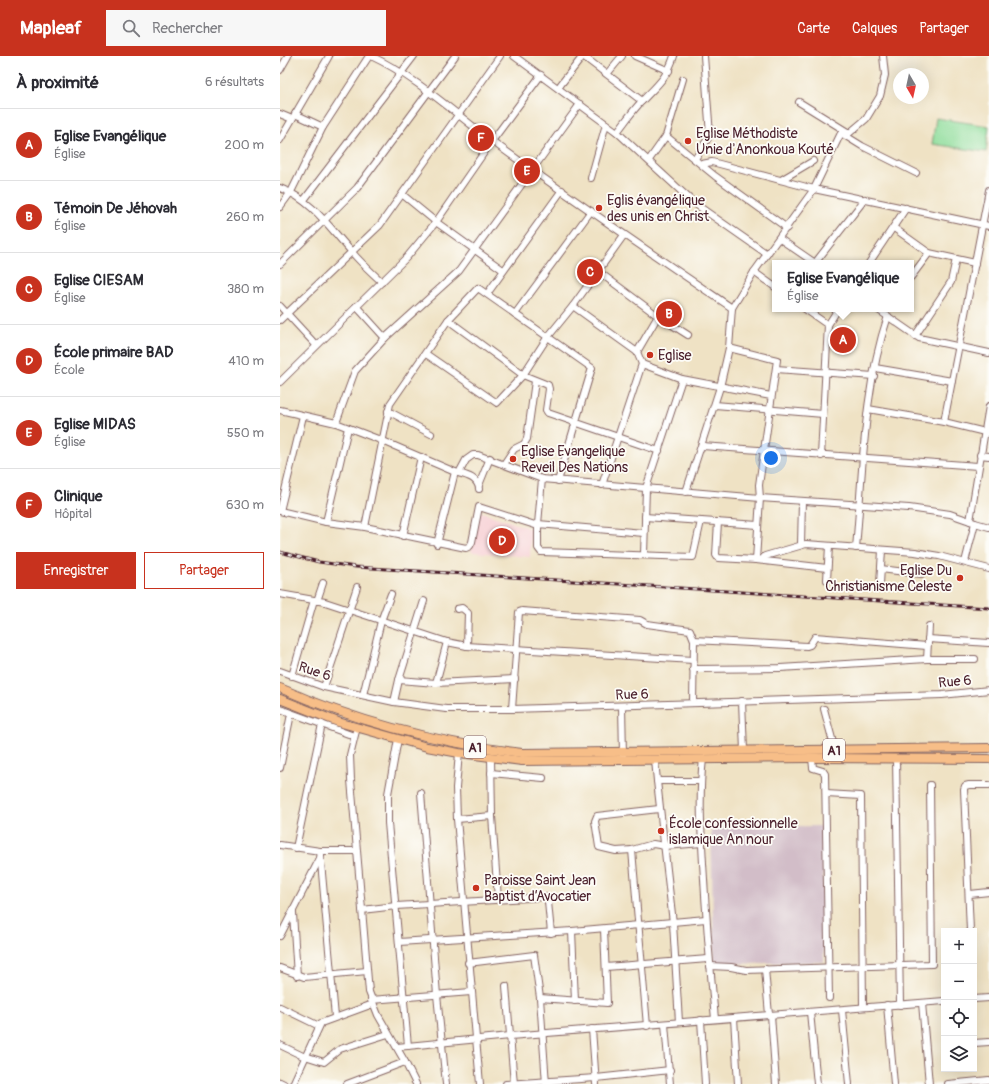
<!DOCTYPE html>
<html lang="fr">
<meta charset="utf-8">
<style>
body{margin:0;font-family:Pangolin,sans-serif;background:#f7f7f7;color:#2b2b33}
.controls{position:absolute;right:12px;bottom:12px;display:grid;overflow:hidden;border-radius:0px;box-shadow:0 4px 16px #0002}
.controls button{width:36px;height:36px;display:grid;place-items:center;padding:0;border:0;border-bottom:1px solid #e1e1e2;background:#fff;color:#2b2b33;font:20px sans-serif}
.compass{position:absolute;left:613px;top:12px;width:36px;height:36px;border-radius:50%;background:#fff;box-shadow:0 4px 16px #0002;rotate:171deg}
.you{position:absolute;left:491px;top:402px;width:14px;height:14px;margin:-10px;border:3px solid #fff;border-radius:50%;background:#1a73e8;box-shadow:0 0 0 6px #1a73e833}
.badge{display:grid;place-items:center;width:26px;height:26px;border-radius:50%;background:#c8321e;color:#fff;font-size:13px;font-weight:700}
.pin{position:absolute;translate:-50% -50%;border:2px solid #fff;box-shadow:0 1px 4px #0006}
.popup{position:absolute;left:492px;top:204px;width:142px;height:52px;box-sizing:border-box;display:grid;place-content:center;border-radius:0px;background:#fff;filter:drop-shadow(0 1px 3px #0005);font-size:13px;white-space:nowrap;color:#7c7c81}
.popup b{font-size:15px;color:#2b2b33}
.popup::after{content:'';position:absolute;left:50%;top:100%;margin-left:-8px;border:8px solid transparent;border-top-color:#fff}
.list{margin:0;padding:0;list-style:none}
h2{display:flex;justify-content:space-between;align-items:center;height:52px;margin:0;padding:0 16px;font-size:17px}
h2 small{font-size:13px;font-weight:400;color:#7c7c81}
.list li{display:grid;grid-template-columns:26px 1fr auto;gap:12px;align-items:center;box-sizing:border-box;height:72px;padding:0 16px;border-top:1px solid #e1e1e2}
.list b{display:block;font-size:15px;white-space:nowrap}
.list p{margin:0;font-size:13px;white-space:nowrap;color:#7c7c81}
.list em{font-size:13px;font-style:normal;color:#7c7c81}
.actions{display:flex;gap:8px;padding:12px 16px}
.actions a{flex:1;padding:9px 0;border:1px solid #c8321e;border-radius:0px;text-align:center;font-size:14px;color:#c8321e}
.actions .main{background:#c8321e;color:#fff}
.icon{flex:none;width:22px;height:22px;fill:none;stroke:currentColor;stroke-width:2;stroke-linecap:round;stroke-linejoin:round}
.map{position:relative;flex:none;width:709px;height:1028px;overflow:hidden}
header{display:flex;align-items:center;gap:24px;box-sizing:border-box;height:56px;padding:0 20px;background:#c8321e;color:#fff}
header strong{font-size:19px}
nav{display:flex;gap:22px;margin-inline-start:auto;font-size:14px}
.search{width:280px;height:36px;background:#f7f7f7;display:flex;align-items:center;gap:10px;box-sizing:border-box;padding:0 14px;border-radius:0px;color:#7c7c81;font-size:15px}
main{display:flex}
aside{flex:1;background:#fff}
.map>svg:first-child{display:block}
.built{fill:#f7cfd4}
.industrial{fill:#d2bdc8}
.green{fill:#8fdd9b;stroke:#6c7e63}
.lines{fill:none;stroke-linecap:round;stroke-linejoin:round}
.minor-casing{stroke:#846361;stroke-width:8}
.major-casing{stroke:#846361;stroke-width:10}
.minor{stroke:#fff;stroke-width:6}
.major{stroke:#f7be88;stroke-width:8}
.rail-casing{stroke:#4a1f2b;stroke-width:3}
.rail{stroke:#fdfcf7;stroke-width:1.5;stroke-dasharray:4.5;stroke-linecap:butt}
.poi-dot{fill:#c8321e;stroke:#fdfcf7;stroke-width:1.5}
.labels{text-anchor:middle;stroke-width:3.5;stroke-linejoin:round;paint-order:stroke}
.shield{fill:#fdfcf7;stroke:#806168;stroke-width:1}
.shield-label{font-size:13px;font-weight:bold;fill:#4a1f2b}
.poi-label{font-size:14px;fill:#4a1f2b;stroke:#fdfcf7;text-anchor:start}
.street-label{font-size:14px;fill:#4a1f2b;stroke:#fdfcf7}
</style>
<header>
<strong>Mapleaf</strong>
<div class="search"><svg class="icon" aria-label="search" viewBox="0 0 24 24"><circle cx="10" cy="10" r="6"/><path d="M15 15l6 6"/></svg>Rechercher</div>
<nav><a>Carte</a><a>Calques</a><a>Partager</a></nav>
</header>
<main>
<aside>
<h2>À proximité<small>6 résultats</small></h2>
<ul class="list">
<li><span class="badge">A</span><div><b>Eglise Evangélique</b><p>Église</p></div><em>200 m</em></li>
<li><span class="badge">B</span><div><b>Témoin De Jéhovah</b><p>Église</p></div><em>260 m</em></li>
<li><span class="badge">C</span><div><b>Eglise CIESAM</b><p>Église</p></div><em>380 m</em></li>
<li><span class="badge">D</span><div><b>École primaire BAD</b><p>École</p></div><em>410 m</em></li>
<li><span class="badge">E</span><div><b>Eglise MIDAS</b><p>Église</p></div><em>550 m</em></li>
<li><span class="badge">F</span><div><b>Clinique</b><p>Hôpital</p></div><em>630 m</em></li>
</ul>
<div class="actions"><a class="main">Enregistrer</a><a>Partager</a></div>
</aside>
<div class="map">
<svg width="709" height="1028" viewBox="0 0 709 1028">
<rect width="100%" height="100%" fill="#fdfcf7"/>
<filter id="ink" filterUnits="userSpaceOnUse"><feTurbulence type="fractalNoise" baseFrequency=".025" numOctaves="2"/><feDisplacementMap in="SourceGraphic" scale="8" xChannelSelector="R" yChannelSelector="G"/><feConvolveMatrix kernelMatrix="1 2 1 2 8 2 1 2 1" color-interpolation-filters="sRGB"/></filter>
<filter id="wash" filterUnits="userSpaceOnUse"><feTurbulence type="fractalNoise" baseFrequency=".012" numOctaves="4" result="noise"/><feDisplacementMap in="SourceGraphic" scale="16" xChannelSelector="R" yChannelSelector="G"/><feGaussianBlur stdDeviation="0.9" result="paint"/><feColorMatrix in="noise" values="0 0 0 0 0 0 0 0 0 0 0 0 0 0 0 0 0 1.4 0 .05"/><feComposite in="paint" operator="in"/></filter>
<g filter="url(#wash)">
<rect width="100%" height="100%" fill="#efe2c4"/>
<polygon class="built" points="199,455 251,473 250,501 191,496"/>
<polygon class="industrial" points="543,770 544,906 434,908 431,771"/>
<polygon class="green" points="656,62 709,70 706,96 652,88"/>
</g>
<g filter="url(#ink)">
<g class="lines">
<defs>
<g id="minor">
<path d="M91,0C136,21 173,56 212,85C291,143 371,197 452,252"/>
<polyline points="234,0 337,76 414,147 487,198"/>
<polyline points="303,0 362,45"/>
<polyline points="355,0 389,15"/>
<polyline points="0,14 8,0"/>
<polyline points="327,18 342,0"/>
<polyline points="278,32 303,0"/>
<polyline points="519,46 569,77"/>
<polyline points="0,58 12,63"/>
<polyline points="15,58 43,71"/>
<path d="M337,76C345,66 353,54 362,45C377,29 387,22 394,0"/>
<polyline points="567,79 586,63 600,40 605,19 603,0"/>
<polyline points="386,80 403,23"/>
<polyline points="0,84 49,0"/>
<polyline points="415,103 430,79 424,0"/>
<polyline points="369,104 386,80 435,120 507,172"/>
<polyline points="422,108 432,106 534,133 709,170"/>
<polyline points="311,122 326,68"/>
<polyline points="501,124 533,105"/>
<path d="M0,132C32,144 49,171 71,195C80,206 91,216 102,226"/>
<polyline points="123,139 156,166 223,214"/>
<polyline points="24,144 134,0"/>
<polyline points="0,151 11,136 43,71 89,0"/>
<polyline points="614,172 649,197 695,207"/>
<polyline points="500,183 535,207"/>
<polyline points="535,207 585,143"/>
<polyline points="589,207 626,152"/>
<polyline points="0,208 77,132 175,0"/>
<polyline points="319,216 378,260 408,279"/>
<polyline points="474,216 495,231"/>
<polyline points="631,221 649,197"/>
<polyline points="207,238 282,134"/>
<polyline points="0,250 36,289"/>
<polyline points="76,250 105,282"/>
<polyline points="293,250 344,179"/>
<polyline points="525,253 548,269 558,253"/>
<polyline points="597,253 639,282 709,297"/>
<polyline points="235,258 311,155"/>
<polyline points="0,264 100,169 220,0"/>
<polyline points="168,264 243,319 268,329 269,333 266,354 268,357 379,395"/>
<polyline points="635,280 671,226 676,203"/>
<polyline points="449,292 497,304 479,429 480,442 476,504 547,512"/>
<polyline points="357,296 378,260"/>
<polyline points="146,298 217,347 243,319 267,282 293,250 357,296 362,308 322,429"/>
<polyline points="362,308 402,323 491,340"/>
<polyline points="595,312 672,325"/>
<polyline points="496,313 594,320"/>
<polyline points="0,326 127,201 156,166 212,85 261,19"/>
<polyline points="435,349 543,358"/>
<polyline points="588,353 664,366 709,377"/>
<polyline points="0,354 56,367 103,385 175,416 157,488"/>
<polyline points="108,355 151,378"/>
<polyline points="664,366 709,134"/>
<polyline points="56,367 75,315 105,282 179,215 300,48"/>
<polyline points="422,390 698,410"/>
<polyline points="700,399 709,400"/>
<polyline points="541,400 548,269"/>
<polyline points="224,408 234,393 244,388 247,383 255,325"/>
<path d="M175,416C185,419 198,421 199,433"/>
<polyline points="179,417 186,404 193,399 198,399 262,423 480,442 629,452 670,458 690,465"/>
<polyline points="199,429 210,402"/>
<polyline points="406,436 440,331 449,292 452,252 474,216 534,133 561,77 582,90 636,117"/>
<polyline points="0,455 46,466 85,471 186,492 190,490 192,486 199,451 258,470"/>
<polyline points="0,455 23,360"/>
<polyline points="365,461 478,469"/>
<polyline points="46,466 68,372"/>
<polyline points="438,466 436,499 438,502 476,504"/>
<polyline points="695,467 709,471"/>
<polyline points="258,468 262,423"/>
<polyline points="85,471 110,348 168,264 198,232 312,312 278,425"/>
<polyline points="364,477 258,468 258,492 261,496 413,501 421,465"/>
<polyline points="123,480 141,401"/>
<polyline points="521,489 522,445"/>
<path d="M576,492C583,416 583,334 608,260"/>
<polyline points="364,499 366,432 402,323"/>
<polyline points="481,504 485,500 526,488 635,496 659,500 709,513"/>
<polyline points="685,506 695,467 690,465 709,350"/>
<polyline points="601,513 641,518"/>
<polyline points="547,524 549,490"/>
<polyline points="600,528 602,494"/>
<polyline points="0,538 45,546 167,586 187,590 413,604"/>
<polyline points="37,545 43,527"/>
<polyline points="177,553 182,552 188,557 187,590"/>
<polyline points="648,583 709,587"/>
<polyline points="414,584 527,590 530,589 535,581 647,590"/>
<polyline points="647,603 649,570"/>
<polyline points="413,613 500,612 647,603 695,603"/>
<polyline points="0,615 44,631 114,646 166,653 232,653 662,639 709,634"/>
<polyline points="12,620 34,544"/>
<polyline points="119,624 156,627 167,586"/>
<polyline points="156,627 235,623"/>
<polyline points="44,631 77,531"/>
<polyline points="83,639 101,565 111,538"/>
<polyline points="462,645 464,695"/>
<polyline points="114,646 119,624 144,545"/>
<polyline points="342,650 343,699"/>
<polyline points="0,653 74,680"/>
<polyline points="232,653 239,556 242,555 360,564 367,568 410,574 414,584 413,647"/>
<polyline points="544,653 555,694"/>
<polyline points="77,671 70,699 71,724 89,936 98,959 125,1006 136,1028"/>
<polyline points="118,683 108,738 108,767 128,990"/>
<polyline points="179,697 176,732 177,763 200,1028"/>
<polyline points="211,702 212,760 218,843"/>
<polyline points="532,702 533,712 543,715 545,718 549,942"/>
<polyline points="616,702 620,949"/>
<path d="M423,703C419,738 421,773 423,807C426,860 430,911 435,963"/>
<polyline points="375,704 377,725 420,725"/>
<polyline points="0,712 11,658"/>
<polyline points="211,717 263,722"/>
<polyline points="377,725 393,867 399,966"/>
<polyline points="141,737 157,939 166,1028"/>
<polyline points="546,738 581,740 583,951"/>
<polyline points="379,753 317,760 315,765 319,791 336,795 352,794 373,788 385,790 422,787"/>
<polyline points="177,763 212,760"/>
<polyline points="0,789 40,795 76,795"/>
<polyline points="16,792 42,668"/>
<polyline points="352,794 367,970"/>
<polyline points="40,795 55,961"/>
<polyline points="690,838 709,836"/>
<polyline points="82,854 116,850 265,841 268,846 271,877"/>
<polyline points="13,857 17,920"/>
<polyline points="292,875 295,945"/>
<polyline points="690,875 684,733 685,730 689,729 709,729"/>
<polyline points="0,880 41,800"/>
<polyline points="119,886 292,875 426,863"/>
<polyline points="188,907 254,899 260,942 266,1028"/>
<polyline points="430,910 451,911 466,914 652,908 650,729"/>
<polyline points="326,911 428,903"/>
<polyline points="0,912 24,921 87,915"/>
<polyline points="485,913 489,959"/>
<polyline points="226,930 234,1028"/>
<polyline points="260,942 327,947 324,873"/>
<polyline points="694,943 709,942"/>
<polyline points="91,944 191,936"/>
<polyline points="642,947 649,1028"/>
<polyline points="607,949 614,1028"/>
<polyline points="0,951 39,970"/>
<polyline points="562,954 569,1028"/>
<polyline points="530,956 537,1028"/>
<polyline points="491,959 496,1028"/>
<polyline points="454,962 458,1028"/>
<polyline points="421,964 425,1028"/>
<polyline points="385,968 390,1028"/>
<polyline points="312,973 316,1028"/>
<polyline points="694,987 709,986"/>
<polyline points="0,989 25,1001"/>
<polyline points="117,991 230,980 664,945"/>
<polyline points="25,1000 44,1006 60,993 108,978"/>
<polyline points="0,1026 4,1028"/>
<polyline points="13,1028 41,967 93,948"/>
<polyline points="67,1028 125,1006"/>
<polyline points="226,1028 316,1022 390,1014"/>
<polyline points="668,1028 709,1024"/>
</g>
<g id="major">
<path d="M0,632C77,666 159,687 242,697L709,692"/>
<polyline points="0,643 58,666 147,691 179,697 242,705 532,702 709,703"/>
</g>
</defs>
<use href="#minor" class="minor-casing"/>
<use href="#major" class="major-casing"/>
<use href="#minor" class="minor"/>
<use href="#major" class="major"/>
<defs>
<polyline id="rail" points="0,496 39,506 76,511 709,552"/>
</defs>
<use href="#rail" class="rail-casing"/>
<use href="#rail" class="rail"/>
</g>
</g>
<g class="poi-dot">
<circle cx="408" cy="85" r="4"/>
<circle cx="319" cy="152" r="4"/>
<circle cx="370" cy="299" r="4"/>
<circle cx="233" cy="403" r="4"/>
<circle cx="680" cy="522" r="4"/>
<circle cx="381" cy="775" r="4"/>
<circle cx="196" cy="832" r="4"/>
</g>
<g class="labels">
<g class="shield">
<rect x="184" y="680" width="22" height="22" rx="3"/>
<rect x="543" y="683" width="22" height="22" rx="3"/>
</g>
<g class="shield-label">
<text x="195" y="696">A1</text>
<text x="554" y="699">A1</text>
</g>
<g class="poi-label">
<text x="416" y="82">Eglise Méthodiste<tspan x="416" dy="16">Unie d'Anonkoua Kouté</tspan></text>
<text x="327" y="149">Eglis évangélique<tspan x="327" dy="16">des unis en Christ</tspan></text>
<text x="378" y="304">Eglise</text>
<text x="241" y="400">Eglise Evangelique<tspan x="241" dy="16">Reveil Des Nations</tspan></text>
<text x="672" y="519" text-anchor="end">Eglise Du<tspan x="672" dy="16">Christianisme Celeste</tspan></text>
<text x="389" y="772">École confessionnelle<tspan x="389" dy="16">islamique An nour</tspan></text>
<text x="204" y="829">Paroisse Saint Jean<tspan x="204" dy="16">Baptist d’Avocatier</tspan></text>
</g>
<g class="street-label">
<text transform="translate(35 615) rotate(18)" y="5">Rue 6</text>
<text transform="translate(675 625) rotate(-5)" y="5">Rue 6</text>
<text transform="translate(352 638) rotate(-2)" y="5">Rue 6</text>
</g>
</g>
</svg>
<div class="controls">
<button>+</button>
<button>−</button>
<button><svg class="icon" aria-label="locate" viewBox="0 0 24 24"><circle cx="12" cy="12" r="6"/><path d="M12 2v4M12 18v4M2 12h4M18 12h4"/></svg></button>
<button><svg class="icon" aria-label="layers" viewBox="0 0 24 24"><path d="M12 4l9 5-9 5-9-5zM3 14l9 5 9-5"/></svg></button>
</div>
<svg class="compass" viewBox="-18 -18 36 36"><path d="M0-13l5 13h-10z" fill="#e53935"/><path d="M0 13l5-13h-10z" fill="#7c7c81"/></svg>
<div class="you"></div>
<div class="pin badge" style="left:563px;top:284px">A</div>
<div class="popup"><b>Eglise Evangélique</b>Église</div>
<div class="pin badge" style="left:389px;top:258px">B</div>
<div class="pin badge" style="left:310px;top:216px">C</div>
<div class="pin badge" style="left:222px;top:485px">D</div>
<div class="pin badge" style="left:247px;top:115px">E</div>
<div class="pin badge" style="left:201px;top:82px">F</div>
</div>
</main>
